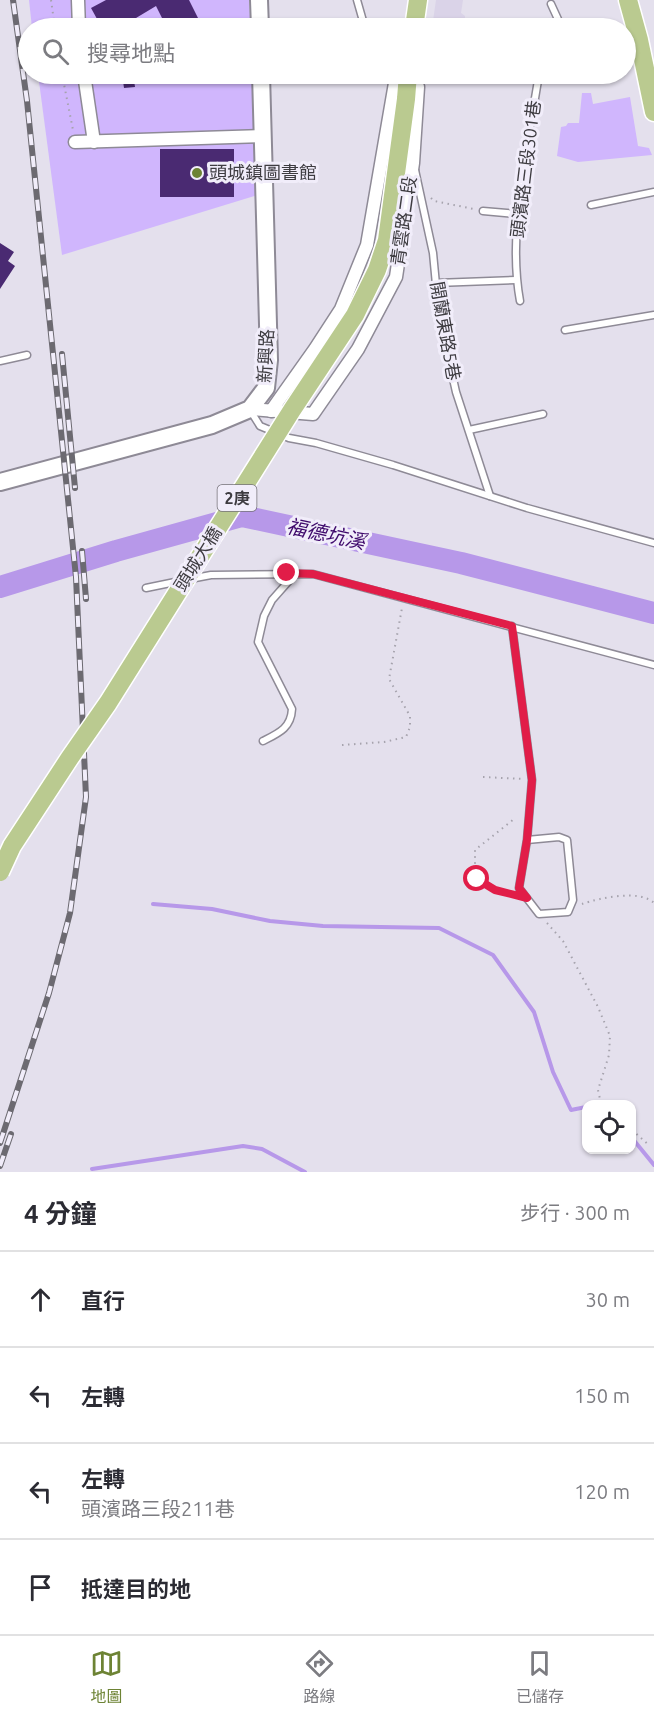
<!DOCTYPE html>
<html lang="zh-TW">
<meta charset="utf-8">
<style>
body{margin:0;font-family:Ubuntu,"Noto Sans TC",sans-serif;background:#f7f7f7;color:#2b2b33}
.controls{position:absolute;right:18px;bottom:18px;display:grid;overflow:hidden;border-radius:12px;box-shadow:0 2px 4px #0004}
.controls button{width:54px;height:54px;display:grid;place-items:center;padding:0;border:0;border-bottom:2px solid #e1e1e2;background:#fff;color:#2b2b33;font:30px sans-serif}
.stop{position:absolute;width:18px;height:18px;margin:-14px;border:4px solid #e11d48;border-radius:50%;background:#fff}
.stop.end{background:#e11d48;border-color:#fff;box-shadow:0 2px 6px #0008}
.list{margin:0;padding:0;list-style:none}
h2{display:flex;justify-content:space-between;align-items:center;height:78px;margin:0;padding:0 24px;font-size:26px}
h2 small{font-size:20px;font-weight:400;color:#7c7c81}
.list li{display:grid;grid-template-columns:39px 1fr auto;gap:18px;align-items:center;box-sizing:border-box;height:96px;padding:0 24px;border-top:2px solid #e1e1e2}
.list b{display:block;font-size:22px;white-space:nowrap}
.list p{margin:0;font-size:20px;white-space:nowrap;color:#7c7c81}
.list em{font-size:20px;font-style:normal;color:#7c7c81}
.icon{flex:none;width:33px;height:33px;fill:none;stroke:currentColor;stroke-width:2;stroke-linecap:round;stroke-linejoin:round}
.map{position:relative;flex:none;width:654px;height:1172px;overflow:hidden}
.search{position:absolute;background:#fff;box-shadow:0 2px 4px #0004;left:18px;right:18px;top:18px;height:66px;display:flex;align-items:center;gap:15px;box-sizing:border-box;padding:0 21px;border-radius:33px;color:#7c7c81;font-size:22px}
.sheet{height:462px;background:#fff}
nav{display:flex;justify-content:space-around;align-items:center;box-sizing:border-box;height:84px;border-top:2px solid #e1e1e2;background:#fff;font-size:16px;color:#7c7c81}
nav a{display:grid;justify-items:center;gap:3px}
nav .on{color:#6d8334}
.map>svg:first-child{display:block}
.built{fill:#dad3e8}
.green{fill:#d0b6fd}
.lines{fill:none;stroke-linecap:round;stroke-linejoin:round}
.stream{stroke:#b798e9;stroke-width:4}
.river{stroke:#b798e9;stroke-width:22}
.building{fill:#4a2a72}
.lane-casing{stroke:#8e8a96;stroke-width:9}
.street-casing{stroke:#8e8a96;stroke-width:15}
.secondary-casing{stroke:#8e8a96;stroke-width:20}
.primary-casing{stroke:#fff;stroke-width:21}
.path{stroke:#a6a3ad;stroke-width:2;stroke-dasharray:1.5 4.5;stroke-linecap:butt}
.lane{stroke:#fff;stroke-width:6}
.street{stroke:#fff;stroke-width:12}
.secondary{stroke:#fff;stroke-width:16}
.primary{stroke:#baca90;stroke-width:18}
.rail-casing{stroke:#6c6a71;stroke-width:6}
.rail{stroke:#f1edfa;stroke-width:4;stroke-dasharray:11;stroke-linecap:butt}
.primary-bridge-casing{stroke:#fff;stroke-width:21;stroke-linecap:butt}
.primary-bridge{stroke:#baca90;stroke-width:18}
.route{stroke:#e11d48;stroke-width:8}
.poi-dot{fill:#6d8334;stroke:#f1edfa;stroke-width:2}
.labels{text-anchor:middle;stroke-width:6;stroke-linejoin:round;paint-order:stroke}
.shield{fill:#f1edfa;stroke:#747178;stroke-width:1.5}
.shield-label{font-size:16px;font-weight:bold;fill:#3e3c41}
.street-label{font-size:18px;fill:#3e3c41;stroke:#f1edfa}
.poi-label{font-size:18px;fill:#3e3c41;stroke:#f1edfa;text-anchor:start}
.water-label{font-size:20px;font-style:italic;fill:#3e096b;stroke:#f1edfa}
</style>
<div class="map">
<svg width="654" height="1172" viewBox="0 0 654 1172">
<rect width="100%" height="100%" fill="#e4e0ed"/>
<polygon class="built" points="436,0 463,0 461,13 465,16 465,28 432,28"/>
<g class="green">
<polygon points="29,0 249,0 251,28 32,28"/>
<polygon points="38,74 253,74 258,195 62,255"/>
<polygon points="582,93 591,93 593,104 630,97 638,146 649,148 652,155 578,162 557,156 561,127 566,126 568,123 579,123"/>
</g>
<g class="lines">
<g class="stream">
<polyline points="153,904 212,909 270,921 323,926 439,928 493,955 534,1012 553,1072 571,1110 586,1107"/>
<polyline points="632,1138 654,1165"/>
<polyline points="92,1169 243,1146 262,1149 305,1172"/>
</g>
<polyline class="river" points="0,587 116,551 242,516 461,563 654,613"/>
</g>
<g class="building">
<polygon points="106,0 189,0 203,28 167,28 156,6 136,18 137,28 102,28 91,8"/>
<polygon points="122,74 133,74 135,87 124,88"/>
<rect x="160" y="149" width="74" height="48"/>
<polygon points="0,243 14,252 8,261 15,266 0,289"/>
</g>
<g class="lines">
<defs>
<g id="lane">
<polyline points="357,0 365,28"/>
<polyline points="551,4 562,28"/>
<polyline points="415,170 433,253 439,316 456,392 490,496"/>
<polyline points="591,205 654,192"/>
<polyline points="483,211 517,214"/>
<polyline points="436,283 516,280"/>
<path d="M520,301C507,230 528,145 539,74"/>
<polyline points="565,330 654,315"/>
<polyline points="0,361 27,355"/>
<polyline points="250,410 260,426 289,438 316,443 393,465 527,508 654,543"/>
<polyline points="469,430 543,414"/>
<polyline points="190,579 211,575 313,574 654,665"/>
<polyline points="146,588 180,581"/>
<polyline points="512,626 532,780 527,840 519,888 539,914 568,912 573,900 567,840 559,837 527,840"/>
<path d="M263,741C279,733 291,728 292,709L258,642L264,616L272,600L295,574"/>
</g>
<g id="street">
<polyline points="78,0 79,28"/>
<polyline points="84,74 94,142"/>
<polyline points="75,142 262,136"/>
<polyline points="250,409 313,414 358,349 396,277 413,163 418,87 409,74"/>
<polyline points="271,411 315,349 341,309 367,245 395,83 407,74"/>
</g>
<g id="secondary">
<polyline points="259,0 260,28"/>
<polyline points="0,482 212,425 250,409 266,388 269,360 261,74"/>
</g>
<g id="primary">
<polyline points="628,0 639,40 654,112"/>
<polyline points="414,28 418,0"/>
<polyline points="406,99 408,74"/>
</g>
</defs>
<use href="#lane" class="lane-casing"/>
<use href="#street" class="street-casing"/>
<use href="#secondary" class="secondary-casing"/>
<use href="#primary" class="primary-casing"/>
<g class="path">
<polyline points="51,0 55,28"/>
<polyline points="62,74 73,130"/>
<polyline points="431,198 434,201 474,209"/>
<polyline points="342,745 384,742 406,737 410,727 410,716 389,679 402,608"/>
<polyline points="483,777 523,779"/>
<polyline points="512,894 495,890 477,879 475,865 475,850 514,819"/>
<path d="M582,904C599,898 640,889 654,903"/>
<polyline points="547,923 563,941 598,1007 610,1036 609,1055 598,1090 600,1099 604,1104"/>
<polyline points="632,1130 649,1145"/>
</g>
<use href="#lane" class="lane"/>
<use href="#street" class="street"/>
<use href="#secondary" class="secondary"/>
<use href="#primary" class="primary"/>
<defs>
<g id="rail">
<polyline points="62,354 75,488"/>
<polyline points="82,551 86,599"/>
<polyline points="0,1143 49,993 70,913 86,797 76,577 27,101 13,0"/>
<polyline points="0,1166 11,1134"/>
</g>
</defs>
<use href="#rail" class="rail-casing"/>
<use href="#rail" class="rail"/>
<defs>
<polyline id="primary-bridge" points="0,872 12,846 69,759 108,703 292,410 355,315 377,270 387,240 406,99"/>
</defs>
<use href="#primary-bridge" class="primary-bridge-casing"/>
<use href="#primary-bridge" class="primary-bridge"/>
</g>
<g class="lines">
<polyline class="route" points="287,573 313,574 512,626 532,780 527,840 519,888 527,898 495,890 477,879"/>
</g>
<circle class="poi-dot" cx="197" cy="173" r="6"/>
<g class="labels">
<rect class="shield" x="217.5" y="485" width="39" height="26" rx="4.5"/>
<g class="shield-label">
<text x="237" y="504">2庚</text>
</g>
<g class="street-label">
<text transform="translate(526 169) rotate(-83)" y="6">頭濱路三段301巷</text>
<text transform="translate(404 221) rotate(-82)" y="6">青雲路二段</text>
<text transform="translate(445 331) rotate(80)" y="6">開蘭東路5巷</text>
<text transform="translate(266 356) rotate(-87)" y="6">新興路</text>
<text transform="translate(198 559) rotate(-58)" y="6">頭城大橋</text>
</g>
<g class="poi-label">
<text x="209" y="179">頭城鎮圖書館</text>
</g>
<g class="water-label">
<text transform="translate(326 534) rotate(12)" y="7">福德坑溪</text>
</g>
</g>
</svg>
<div class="controls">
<button><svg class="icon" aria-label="locate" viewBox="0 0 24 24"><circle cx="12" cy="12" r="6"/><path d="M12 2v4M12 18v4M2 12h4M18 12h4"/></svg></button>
</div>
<div class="stop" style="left:477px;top:879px"></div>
<div class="stop end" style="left:287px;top:573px"></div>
<div class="search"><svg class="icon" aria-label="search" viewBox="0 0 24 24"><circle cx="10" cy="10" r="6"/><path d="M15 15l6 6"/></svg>搜尋地點</div>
</div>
<section class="sheet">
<h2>4 分鐘<small>步行 · 300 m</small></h2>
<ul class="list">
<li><svg class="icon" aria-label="ahead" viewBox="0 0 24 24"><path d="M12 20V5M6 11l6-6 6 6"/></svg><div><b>直行</b></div><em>30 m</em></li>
<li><svg class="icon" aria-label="left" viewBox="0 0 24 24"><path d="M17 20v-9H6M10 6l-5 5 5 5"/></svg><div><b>左轉</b></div><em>150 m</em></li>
<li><svg class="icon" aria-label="left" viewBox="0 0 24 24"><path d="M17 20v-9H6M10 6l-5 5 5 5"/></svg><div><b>左轉</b><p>頭濱路三段211巷</p></div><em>120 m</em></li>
<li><svg class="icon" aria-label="arrive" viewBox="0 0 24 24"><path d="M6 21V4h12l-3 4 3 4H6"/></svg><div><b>抵達目的地</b></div></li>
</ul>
</section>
<nav>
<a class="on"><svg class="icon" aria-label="map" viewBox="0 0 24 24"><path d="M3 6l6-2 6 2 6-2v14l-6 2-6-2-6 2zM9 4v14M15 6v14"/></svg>地圖</a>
<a><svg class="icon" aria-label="directions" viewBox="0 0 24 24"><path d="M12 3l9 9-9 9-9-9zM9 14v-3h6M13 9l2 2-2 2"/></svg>路線</a>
<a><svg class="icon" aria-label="saved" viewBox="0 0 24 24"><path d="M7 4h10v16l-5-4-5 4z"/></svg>已儲存</a>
</nav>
